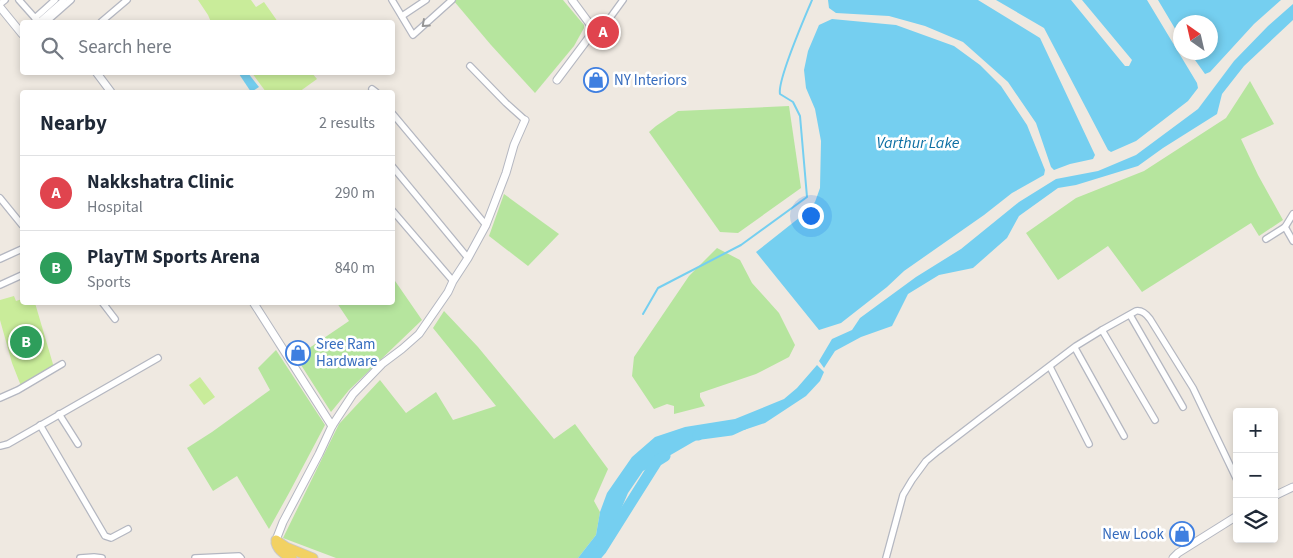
<!DOCTYPE html>
<meta charset="utf-8">
<style>
body{margin:0;font-family:"Source Sans 3",sans-serif;background:#f2f2f3;color:#1f2937}
.controls{position:absolute;right:15px;bottom:15px;display:grid;overflow:hidden;border-radius:5px;box-shadow:0 2px 8px #0003}
.controls button{width:45px;height:45px;display:grid;place-items:center;padding:0;border:0;border-bottom:1px solid #e0e1e3;background:#fff;color:#1f2937;font:25px sans-serif}
.compass{position:absolute;left:1173px;top:15px;width:45px;height:45px;border-radius:50%;background:#fff;box-shadow:0 2px 8px #0003;rotate:326deg}
.you{position:absolute;left:810px;top:215px;width:18px;height:18px;margin:-12px;border:4px solid #fff;border-radius:50%;background:#1a73e8;box-shadow:0 0 0 8px #1a73e833}
.badge{display:grid;place-items:center;width:32px;height:32px;border-radius:50%;background:#4264fb;color:#fff;font-size:16px;font-weight:700}
.pin{position:absolute;translate:-50% -50%;border:2px solid #fff;box-shadow:0 1px 5px #0006}
.list{margin:0;padding:0;list-style:none}
h2{display:flex;justify-content:space-between;align-items:center;height:65px;margin:0;padding:0 20px;font-size:21px}
h2 small{font-size:16px;font-weight:400;color:#747a83}
.list li{display:grid;grid-template-columns:32px 1fr auto;gap:15px;align-items:center;box-sizing:border-box;height:75px;padding:0 20px;border-top:1px solid #e0e1e3}
.list b{display:block;font-size:19px;white-space:nowrap}
.list p{margin:0;font-size:16px;white-space:nowrap;color:#747a83}
.list em{font-size:16px;font-style:normal;color:#747a83}
.icon{flex:none;width:28px;height:28px;fill:none;stroke:currentColor;stroke-width:2;stroke-linecap:round;stroke-linejoin:round}
.map{position:relative;flex:none;width:1293px;height:558px;overflow:hidden}
.search{position:absolute;background:#fff;box-shadow:0 2px 8px #0003;left:20px;top:20px;width:375px;height:55px;display:flex;align-items:center;gap:12px;box-sizing:border-box;padding:0 18px;border-radius:5px;color:#747a83;font-size:19px}
.panel{position:absolute;background:#fff;box-shadow:0 2px 8px #0003;left:20px;top:90px;width:375px;height:215px;border-radius:5px}
.map>svg:first-child{display:block}
.green{fill:#b6e59e}
.pitch{fill:#c9ec9a}
.water{fill:#75cff0}
.lines{fill:none;stroke-linecap:round;stroke-linejoin:round}
.stream{stroke:#75cff0;stroke-width:2}
.river{stroke:#75cff0;stroke-width:11}
.minor-casing{stroke:#b4b7c1;stroke-width:8}
.tertiary-casing{stroke:#b4b7c1;stroke-width:9}
.primary-casing{stroke:#c9c9c9;stroke-width:11}
.minor{stroke:#fff;stroke-width:5.5}
.tertiary{stroke:#fff;stroke-width:7}
.primary{stroke:#f2d163;stroke-width:9}
.oneway{stroke:#969696}
.labels{text-anchor:middle;stroke-width:5;stroke-linejoin:round;paint-order:stroke}
.shop-label{font-size:15px;fill:#366cbe;stroke:#fff;text-anchor:start}
.water-label{font-size:16px;font-style:italic;fill:#0d6fa3;stroke:#fff}
</style>
<div class="map">
<svg width="1293" height="558" viewBox="0 0 1293 558">
<rect width="100%" height="100%" fill="#efe9e1"/>
<g class="green">
<polygon points="453,0 563,0 584,25 584,28 574,46 535,93 491,45"/>
<polygon points="1250,81 1274,124 1241,139 1258,175 1283,220 1259,236 1251,223 1142,292 1108,246 1058,280 1026,233 1076,198 1144,171 1226,118"/>
<polygon points="789,106 801,188 738,233 720,232 649,132 656,126 678,111"/>
<polygon points="504,194 559,234 528,266 489,236"/>
<polygon points="717,248 740,260 752,283 779,313 795,345 789,357 756,374 700,393 700,397 705,406 674,414 674,406 667,404 654,409 632,376 634,357 689,276"/>
<polygon points="393,278 422,320 349,390 331,412 296,357 349,321 337,303 392,302"/>
<polygon points="444,311 478,347 554,439 575,424 608,469 594,501 600,512 596,535 578,558 336,558 283,538 339,424 380,380 406,413 436,392 453,420 496,406 433,328"/>
<polygon points="276,350 325,425 289,493 269,529 237,476 213,491 187,448 212,432 270,390 258,368"/>
</g>
<g class="pitch">
<polygon points="198,0 251,0 256,7 264,2 278,22 211,22 208,15"/>
<polygon points="252,73 312,73 317,79 299,92 266,92"/>
<polygon points="14,296 16,301 22,299 22,302 35,303 55,371 23,391 12,363 0,320 0,300"/>
<polygon points="200,377 215,397 204,405 189,385"/>
</g>
<g class="water">
<polygon points="828,0 978,0 1040,38 1095,155 1093,159 1070,164 1054,170 1051,167 1036,123 1008,82 963,42 925,26 889,16 836,13 829,8"/>
<polygon points="996,0 1071,0 1125,66 1129,66 1132,60 1082,0 1147,0 1197,83 1198,88 1188,101 1136,141 1111,152 1108,150 1054,47 1044,28"/>
<polygon points="1158,0 1281,0 1254,24 1210,72 1205,74 1190,53 1210,52 1210,22 1180,22 1180,37"/>
<polygon points="1293,4 1293,20 1244,66 1222,94 1217,114 1163,148 1138,166 1076,185 1058,188 1019,216 1007,238 973,268 939,275 908,294 892,326 861,337 835,351 824,368 819,361 832,339 852,330 860,318 916,277 961,249 1019,202 1056,179 1098,171 1136,155 1198,109 1234,61 1268,26"/>
<polygon points="832,19 896,25 954,46 980,65 1001,86 1027,125 1045,170 1044,175 1012,193 984,215 904,271 887,287 841,323 819,330 756,252 804,214 815,202 820,188 821,141 815,109 806,88 804,70 808,51 819,25"/>
<polygon points="241,72 248,73 259,87 251,92 239,74"/>
<polygon points="817,365 824,372 820,381 806,396 765,423 744,430 717,430 693,442 643,471 628,493 601,556 599,558 578,558 596,535 600,512 607,493 632,457 655,437 685,427 735,419 784,399 797,388"/>
</g>
<g class="lines">
<path class="stream" d="M643,314L658,288L741,245L807,197L800,116L793,102L780,94C777,80 805,17 812,0"/>
<g class="river">
<polyline points="698,435 701,434 731,430 744,424"/>
<polyline points="594,558 601,550 657,461 665,456"/>
</g>
<defs>
<g id="minor">
<polyline points="19,0 35,18 55,0"/>
<polyline points="392,0 413,35 452,0"/>
<polyline points="0,4 5,0"/>
<polyline points="402,16 426,0"/>
<polyline points="35,18 39,22 64,0"/>
<polyline points="46,22 71,0"/>
<polyline points="101,22 127,0"/>
<polyline points="592,27 607,22 623,0"/>
<polyline points="470,66 506,103 525,120"/>
<polyline points="372,89 376,92"/>
<polyline points="392,113 486,225"/>
<polyline points="392,166 468,258"/>
<polyline points="0,198 22,225"/>
<polyline points="392,210 453,281"/>
<polyline points="1285,227 1293,241"/>
<polyline points="1266,239 1285,227 1293,214"/>
<polyline points="0,259 22,249"/>
<polyline points="0,285 22,275"/>
<polyline points="102,302 115,319"/>
<polyline points="1130,315 1183,407"/>
<polyline points="1102,330 1155,420"/>
<polyline points="1075,348 1124,436"/>
<polyline points="1050,367 1089,444"/>
<polyline points="0,398 18,390 62,364"/>
<polyline points="59,414 78,444"/>
<polyline points="40,425 105,536 111,538 128,529"/>
<polyline points="0,446 8,444 158,358"/>
<polyline points="80,558 94,557 102,558"/>
<polyline points="195,558 239,556 241,558"/>
<path d="M886,558L903,495L912,480L926,461L938,451L981,418L1076,346L1102,330L1136,311C1142,310 1147,315 1150,319L1193,388L1237,480"/>
</g>
<g id="tertiary">
<polyline points="0,7 22,34"/>
<polyline points="96,72 111,92"/>
<polyline points="557,80 593,32 592,27 572,0"/>
<polyline points="253,302 332,426"/>
<polyline points="1274,496 1293,487"/>
<polyline points="276,540 283,522 319,454 332,426 353,394 382,364 402,349 419,334 448,292 453,281 468,258 486,225 506,173 514,145 525,120"/>
<polyline points="1173,558 1178,553 1237,516"/>
</g>
<g id="primary">
<polyline points="276,540 286,547 313,558"/>
<path d="M276,543C278,551 285,555 292,558"/>
</g>
</defs>
<use href="#minor" class="minor-casing"/>
<use href="#tertiary" class="tertiary-casing"/>
<use href="#primary" class="primary-casing"/>
<use href="#minor" class="minor"/>
<use href="#tertiary" class="tertiary"/>
<use href="#primary" class="primary"/>
</g>
<defs><path id="oneway-chevron" d="M-2-3.5L2.5 0L-2 3.5" fill="none" stroke-width="1.6" stroke-linecap="round" stroke-linejoin="round" transform="scale(1.25)"/></defs>
<use class="oneway" href="#oneway-chevron" transform="translate(425 24) rotate(138)"/>
<defs>
<symbol id="shop-ring" viewBox="-11 -11 22 22"><circle r="9.5" fill="#fff" stroke="#3f7fe0" stroke-width="1.5"/><path d="M-5-2.5h2.3a2.7 3.5 0 0 1 5.4 0H5L5.5 6h-11ZM-1.5-2.5h3a1.5 2.3 0 0 0-3 0Z" fill="#3f7fe0"/></symbol>
</defs>
<g fill-rule="evenodd">
<use href="#shop-ring" x="582" y="66" width="28" height="28"/>
<use href="#shop-ring" x="284" y="339" width="28" height="28"/>
<use href="#shop-ring" x="1168" y="520" width="28" height="28"/>
</g>
<g class="labels">
<g class="shop-label">
<text x="614" y="85">NY Interiors</text>
<text x="316" y="349">Sree Ram<tspan x="316" dy="17">Hardware</tspan></text>
<text x="1164" y="539" text-anchor="end">New Look</text>
</g>
<g class="water-label">
<text x="918" y="148">Varthur Lake</text>
</g>
</g>
</svg>
<div class="controls">
<button>+</button>
<button>−</button>
<button><svg class="icon" aria-label="layers" viewBox="0 0 24 24"><path d="M12 4l9 5-9 5-9-5zM3 14l9 5 9-5"/></svg></button>
</div>
<svg class="compass" viewBox="-18 -18 36 36"><path d="M0-13l5 13h-10z" fill="#e53935"/><path d="M0 13l5-13h-10z" fill="#747a83"/></svg>
<div class="you"></div>
<div class="pin badge" style="left:603px;top:32px;background:#e0444e">A</div>
<div class="pin badge" style="left:26px;top:342px;background:#2e9e5b">B</div>
<div class="search"><svg class="icon" aria-label="search" viewBox="0 0 24 24"><circle cx="10" cy="10" r="6"/><path d="M15 15l6 6"/></svg>Search here</div>
<section class="panel">
<h2>Nearby<small>2 results</small></h2>
<ul class="list">
<li><span class="badge" style="background:#e0444e">A</span><div><b>Nakkshatra Clinic</b><p>Hospital</p></div><em>290 m</em></li>
<li><span class="badge" style="background:#2e9e5b">B</span><div><b>PlayTM Sports Arena</b><p>Sports</p></div><em>840 m</em></li>
</ul>
</section>
</div>
